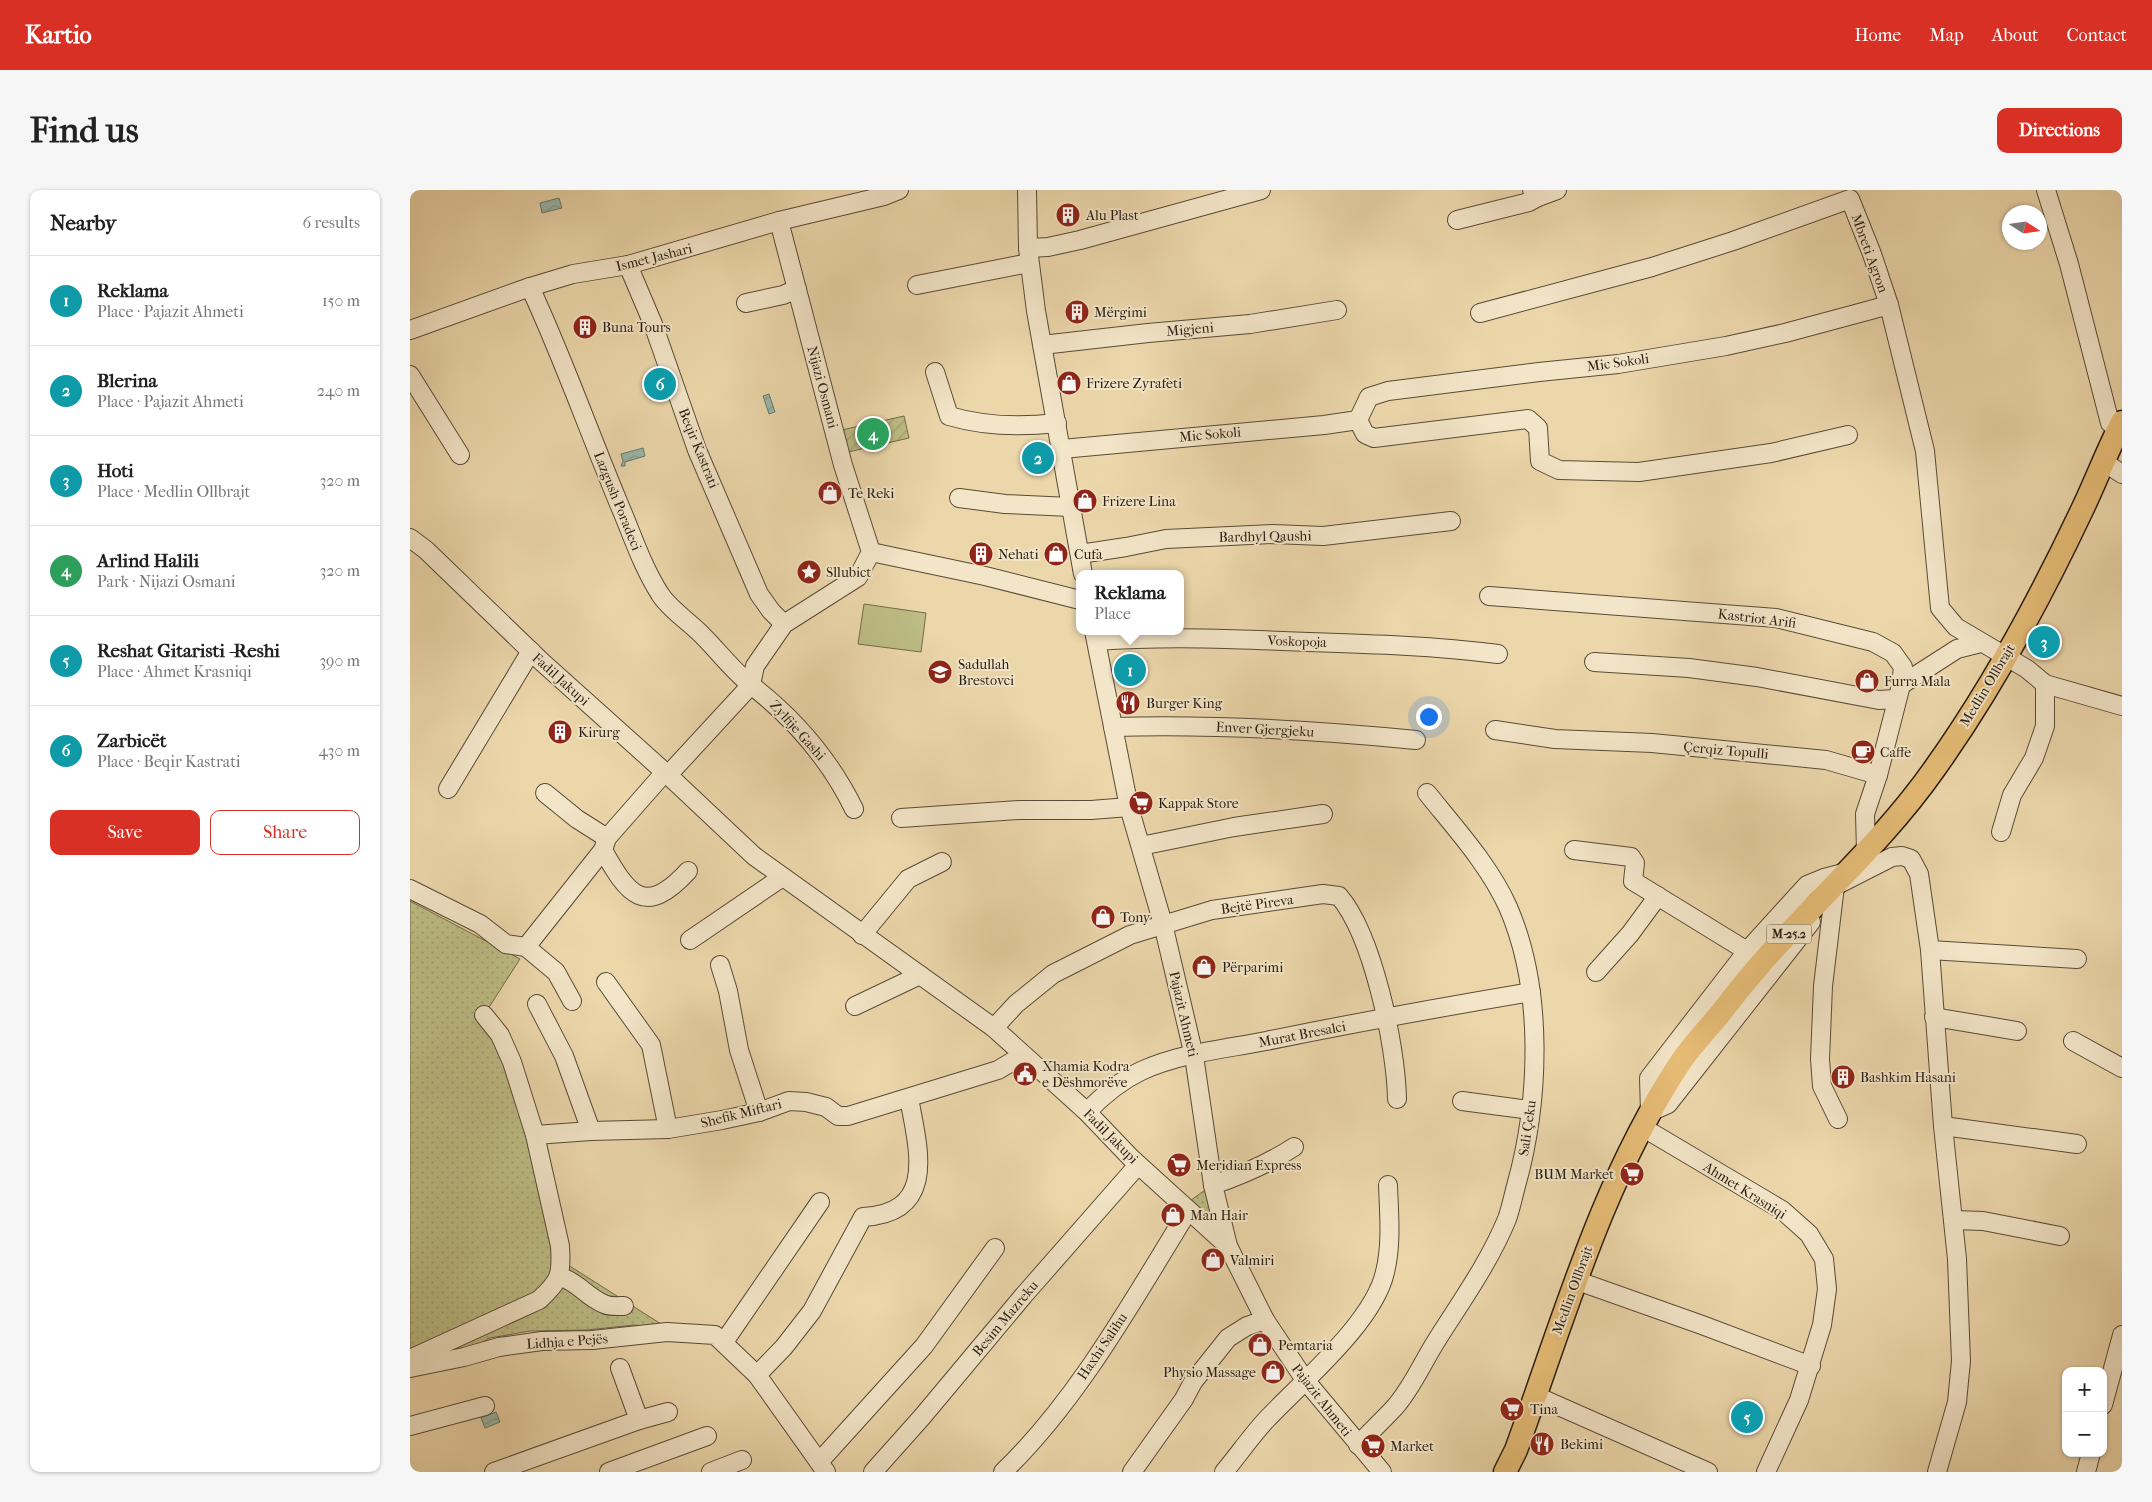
<!DOCTYPE html>
<meta charset="utf-8">
<style>
body{margin:0;font-family:"IM FELL French Canon",serif;background:#f6f6f6;color:#222}
.controls{position:absolute;right:15px;bottom:15px;display:grid;overflow:hidden;border-radius:10px;box-shadow:0 1px 4px #0004}
.controls button{width:45px;height:45px;display:grid;place-items:center;padding:0;border:0;border-bottom:1px solid #e0e0e0;background:#fff;color:#222;font:25px sans-serif}
.compass{position:absolute;left:1592px;top:15px;width:45px;height:45px;border-radius:50%;background:#fff;box-shadow:0 1px 4px #0004;rotate:102deg}
.you{position:absolute;left:1018px;top:526px;width:18px;height:18px;margin:-12px;border:4px solid #fff;border-radius:50%;background:#1a73e8;box-shadow:0 0 0 8px #1a73e833}
.badge{display:grid;place-items:center;width:32px;height:32px;border-radius:50%;background:#d93025;color:#fff;font-size:16px;font-weight:700}
.pin{position:absolute;translate:-50% -50%;border:2px solid #fff;box-shadow:0 1px 5px #0006}
.popup{position:absolute;left:666px;top:380px;width:108px;height:65px;box-sizing:border-box;display:grid;place-content:center;border-radius:10px;background:#fff;filter:drop-shadow(0 1px 4px #0005);font-size:16px;white-space:nowrap;color:#767676}
.popup b{font-size:19px;color:#222}
.popup::after{content:'';position:absolute;left:50%;top:100%;margin-left:-10px;border:10px solid transparent;border-top-color:#fff}
.list{margin:0;padding:0;list-style:none}
h2{display:flex;justify-content:space-between;align-items:center;height:65px;margin:0;padding:0 20px;font-size:21px}
h2 small{font-size:16px;font-weight:400;color:#767676}
.list li{display:grid;grid-template-columns:32px 1fr auto;gap:15px;align-items:center;box-sizing:border-box;height:90px;padding:0 20px;border-top:1px solid #e0e0e0}
.list b{display:block;font-size:19px;white-space:nowrap}
.list p{margin:0;font-size:16px;white-space:nowrap;color:#767676}
.list em{font-size:16px;font-style:normal;color:#767676}
.actions{display:flex;gap:10px;padding:15px 20px}
.actions a{flex:1;padding:11px 0;border:1px solid #d93025;border-radius:10px;text-align:center;font-size:18px;color:#d93025}
.actions .main{background:#d93025;color:#fff}
.map{position:relative;flex:none;width:1712px;height:1282px;overflow:hidden;border-radius:10px}
header{display:flex;align-items:center;gap:30px;box-sizing:border-box;height:70px;padding:0 25px;background:#d93025;color:#fff}
header strong{font-size:24px}
nav{display:flex;gap:28px;margin-inline-start:auto;font-size:18px}
.intro{display:flex;align-items:center;justify-content:space-between;box-sizing:border-box;height:120px;padding:0 30px}
h1{margin:0;font-size:35px}
.button{padding:12px 22px;border-radius:10px;background:#d93025;color:#fff;font-size:18px;font-weight:700}
main{display:flex;gap:30px;padding:0 30px}
aside{flex:1;background:#fff;border-radius:10px;box-shadow:0 1px 4px #0004}
.map>svg:first-child{display:block}
.grass{fill:url(#grass-dots);stroke:#726c4b}
.garden{fill:url(#garden-furrows);stroke:#726c4b}
.pitch{fill:#bdbd85;stroke:#726c4b}
.water{fill:url(#water-waves);stroke:#6b7a6e}
.lines{fill:none;stroke-linecap:round;stroke-linejoin:round}
.minor-casing{stroke:#584b38;stroke-width:20}
.major-casing{stroke:#271c11;stroke-width:25}
.minor{stroke:#f3e5c8;stroke-width:18}
.major{stroke:#e6bc76;stroke-width:22}
.labels{text-anchor:middle;stroke-width:4;stroke-linejoin:round;paint-order:stroke}
.shield{fill:#f3e5c8;stroke:#645848;stroke-width:1}
.shield-label{font-size:12px;font-weight:bold;fill:#271c11}
.poi-label{font-size:14px;fill:#271c11;stroke:#f3e5c8;text-anchor:start}
.street-label{font-size:14px;fill:#271c11;stroke:#f3e5c8}
</style>
<header>
<strong>Kartio</strong>
<nav><a>Home</a><a>Map</a><a>About</a><a>Contact</a></nav>
</header>
<div class="intro"><h1>Find us</h1><a class="button">Directions</a></div>
<main>
<aside>
<h2>Nearby<small>6 results</small></h2>
<ul class="list">
<li><span class="badge" style="background:#0f9aa8">1</span><div><b>Reklama</b><p>Place · Pajazit Ahmeti</p></div><em>150 m</em></li>
<li><span class="badge" style="background:#0f9aa8">2</span><div><b>Blerina</b><p>Place · Pajazit Ahmeti</p></div><em>240 m</em></li>
<li><span class="badge" style="background:#0f9aa8">3</span><div><b>Hoti</b><p>Place · Medlin Ollbrajt</p></div><em>320 m</em></li>
<li><span class="badge" style="background:#2e9e5b">4</span><div><b>Arlind Halili</b><p>Park · Nijazi Osmani</p></div><em>320 m</em></li>
<li><span class="badge" style="background:#0f9aa8">5</span><div><b>Reshat Gitaristi -Reshi</b><p>Place · Ahmet Krasniqi</p></div><em>390 m</em></li>
<li><span class="badge" style="background:#0f9aa8">6</span><div><b>Zarbicët</b><p>Place · Beqir Kastrati</p></div><em>430 m</em></li>
</ul>
<div class="actions"><a class="main">Save</a><a>Share</a></div>
</aside>
<div class="map">
<svg width="1712" height="1282" viewBox="0 0 1712 1282">
<defs>
<pattern id="grass-dots" width="8" height="8" patternUnits="userSpaceOnUse" patternTransform="scale(1.25)"><rect width="8" height="8" fill="#bdbd85"/><path d="M2 2h.1M6 6h.1" fill="none" stroke="#a2a272" stroke-width="1.8" stroke-linecap="round"/></pattern>
<pattern id="garden-furrows" width="10" height="10" patternUnits="userSpaceOnUse" patternTransform="scale(1.25)"><rect width="10" height="10" fill="#bdbd85"/><path d="M-1 1l2-2M0 10L10 0M9 11l2-2" fill="none" stroke="#a2a272"/></pattern>
<pattern id="water-waves" width="16" height="10" patternUnits="userSpaceOnUse" patternTransform="scale(1.25)"><rect width="16" height="10" fill="#99b9ac"/><path d="M0 5q4-4 8 0t8 0" fill="none" stroke="#849e93"/></pattern>
</defs>
<rect width="100%" height="100%" fill="#ecd7ab"/>
<filter id="stains"><feTurbulence type="fractalNoise" baseFrequency=".004" numOctaves="4"/><feColorMatrix values="0 0 0 0 .2 0 0 0 0 .09 0 0 0 0 .02 0 0 0 .5 -.17"/></filter>
<radialGradient id="worn" r=".72"><stop offset=".6" stop-color="#630" stop-opacity="0"/><stop offset="1" stop-color="#630" stop-opacity=".3"/></radialGradient>
<g class="grass">
<polygon points="0,711 110,769 74,825 99,870 147,1068 259,1139 224,1135 177,1140 120,1141 80,1148 59,1160 12,1171 0,1163"/>
<polygon points="795,1000 803,1027 801,1030 777,1013"/>
</g>
<polygon class="garden" points="494,226 499,248 434,263 427,241"/>
<polygon class="pitch" points="454,414 516,423 511,462 448,454"/>
<g class="water">
<polygon points="149,8 152,18 132,23 130,13"/>
<polygon points="359,204 365,222 359,224 353,206"/>
<polygon points="233,258 235,266 215,272 215,276 211,276 213,271 211,264"/>
<polygon points="86,1222 90,1232 75,1238 71,1228"/>
</g>
<g class="lines">
<defs>
<g id="minor">
<polyline points="617,0 618,58 626,121 673,384"/>
<polyline points="1122,0 1128,7 1147,0"/>
<polyline points="1636,0 1659,74 1700,233 1709,237"/>
<polyline points="1047,30 1119,12 1128,7"/>
<polyline points="618,58 638,57 670,50 851,0"/>
<polyline points="218,75 243,134 287,260 349,404 361,421 374,434"/>
<polyline points="507,95 619,73"/>
<path d="M120,97C153,168 179,242 209,314C222,344 232,376 250,404C259,419 281,433 293,446C309,462 323,481 341,495C385,529 419,568 444,619"/>
<polyline points="336,113 373,105 387,99"/>
<polyline points="1070,123 1242,77 1323,51 1440,9 1462,64 1479,115 1515,261 1530,418 1546,437 1617,479 1635,494 1712,516"/>
<polyline points="0,140 120,97 163,84 218,75 369,31 474,6 489,0"/>
<polyline points="632,155 738,143 840,134 927,120"/>
<path d="M525,182L539,226C573,236 613,237 647,233"/>
<polyline points="0,185 50,265"/>
<polyline points="948,230 955,244 964,248 1118,229 1128,238 1130,271 1149,280 1229,282 1361,263 1438,245"/>
<polyline points="652,259 914,235 948,230 959,207 978,201 1129,182 1208,174 1316,156 1375,143 1479,115"/>
<polyline points="1694,272 1712,284"/>
<polyline points="549,308 595,314 661,317"/>
<polyline points="0,348 16,360 132,472 258,585 344,666 584,838 677,922 721,968 818,1056"/>
<polyline points="461,362 575,386 670,410"/>
<polyline points="670,364 716,357 756,349 863,344 913,346 1041,331"/>
<polyline points="1079,406 1366,428 1463,452 1483,463 1493,477 1491,495 1468,585"/>
<polyline points="684,441 719,617 753,734 784,866 803,995 818,1056 855,1130 895,1190 972,1282"/>
<path d="M687,451C757,446 828,449 899,452C962,454 1025,456 1088,464"/>
<polyline points="1184,472 1279,478 1347,487 1469,510 1486,509"/>
<polyline points="341,495 345,476 374,434 448,387 461,362 433,275 369,31"/>
<polyline points="1491,495 1547,459 1571,453"/>
<path d="M703,537C804,534 905,540 1006,550"/>
<polyline points="1085,540 1145,549 1242,553 1416,570 1468,585 1455,624 1456,661"/>
<polyline points="258,585 341,495"/>
<polyline points="38,599 121,461"/>
<polyline points="135,603 167,629 197,648"/>
<polyline points="491,628 609,620 681,620 719,617"/>
<polyline points="1591,642 1602,605 1624,568 1635,536 1635,494"/>
<polyline points="731,656 824,637 913,624"/>
<path d="M193,660C218,705 235,728 278,681"/>
<polyline points="1164,660 1221,667 1225,673 1223,691 1337,761"/>
<polyline points="0,699 70,734 96,754 116,757 146,782 162,811"/>
<polyline points="1401,732 1258,914 1240,922 1239,888 1337,761 1397,695 1414,688 1437,682"/>
<polyline points="452,745 498,689 532,672"/>
<polyline points="280,750 371,688"/>
<polyline points="116,757 193,660 197,648 255,582"/>
<polyline points="1520,760 1667,769"/>
<polyline points="310,775 318,801 329,860 349,922"/>
<polyline points="1186,782 1220,744 1248,706"/>
<polyline points="196,792 241,855 258,939"/>
<polyline points="127,814 154,866 181,941"/>
<polyline points="445,816 510,785"/>
<polyline points="1524,827 1607,841"/>
<path d="M584,838L606,814L643,784L720,745L802,720L913,704L929,706C963,746 986,856 987,909"/>
<polyline points="1663,851 1712,878"/>
<polyline points="1052,911 1120,920"/>
<path d="M677,922C693,905 710,891 731,881C770,863 815,859 856,851C944,833 1032,817 1121,802"/>
<polyline points="1428,929 1412,896 1410,869 1413,796 1425,696 1482,667 1492,666 1501,669 1509,684 1520,760 1533,936 1547,1069 1551,1171 1547,1212 1527,1282"/>
<polyline points="1533,936 1667,954"/>
<polyline points="1232,937 1372,1020 1399,1044 1414,1069 1417,1099 1412,1135 1389,1210 1356,1282"/>
<polyline points="125,945 181,941 258,939 312,930 349,922 379,911 396,912 416,917 428,926 438,926 588,880 613,865"/>
<path d="M803,995C832,985 858,974 884,957"/>
<polyline points="1543,1030 1573,1031 1650,1046"/>
<path d="M149,1086C168,1092 177,1107 194,1114C200,1117 208,1116 214,1116"/>
<polyline points="1165,1090 1292,1135 1401,1176"/>
<polyline points="314,1152 410,1012"/>
<path d="M0,1169L129,1110C150,1091 152,1085 150,1056L125,945L102,872L90,845L74,825"/>
<polyline points="0,1178 54,1167 89,1157 132,1151 182,1150 257,1142 305,1145 347,1185 416,1282"/>
<path d="M347,1185L374,1157L402,1121L453,1027C528,1023 508,958 499,908"/>
<polyline points="1126,1206 1298,1282"/>
<polyline points="1693,1215 1712,1145"/>
<polyline points="229,1230 258,1222"/>
<polyline points="0,1236 75,1216"/>
<path d="M948,1255C960,1242 973,1230 985,1217C1001,1199 1012,1174 1025,1153C1050,1113 1079,1073 1097,1029C1101,1018 1103,1007 1106,996C1130,910 1134,800 1098,717C1079,675 1046,639 1017,603"/>
<polyline points="409,1272 514,1156 585,1058"/>
<polyline points="84,1282 229,1230 210,1178"/>
<polyline points="199,1282 297,1246"/>
<polyline points="301,1282 332,1270"/>
<polyline points="463,1282 512,1227 614,1105 728,975"/>
<path d="M593,1282C668,1210 723,1110 778,1021"/>
<polyline points="722,1282 774,1209 783,1192 818,1148 837,1136 855,1130"/>
<path d="M814,1282C829,1264 842,1245 857,1229C893,1191 964,1132 975,1082C982,1054 979,1024 978,995"/>
<polyline points="1676,1282 1681,1263"/>
</g>
<path id="major" d="M1095,1282L1106,1260C1154,1129 1191,994 1268,876C1280,857 1296,841 1310,824C1322,808 1335,792 1348,777C1406,710 1474,651 1525,578C1582,498 1630,409 1672,320C1686,291 1697,261 1712,232"/>
</defs>
<use href="#minor" class="minor-casing"/>
<use href="#major" class="major-casing"/>
<use href="#minor" class="minor"/>
<use href="#major" class="major"/>
</g>
<defs>
<symbol id="building-disc" viewBox="-11 -11 22 22"><circle r="9.5" fill="#8f2418" stroke="#f3e5c8"/><path d="M-4-6H4V6H1V3H-1V6H-4ZM-2.5-4.3h1.7v1.8h-1.7ZM.8-4.3h1.7v1.8H.8ZM-2.5-1h1.7V.8h-1.7ZM.8-1h1.7V.8H.8Z" fill="#fff"/></symbol>
<symbol id="shop-disc" viewBox="-11 -11 22 22"><circle r="9.5" fill="#8f2418" stroke="#f3e5c8"/><path d="M-5-2.5h2.3a2.7 3.5 0 0 1 5.4 0H5L5.5 6h-11ZM-1.5-2.5h3a1.5 2.3 0 0 0-3 0Z" fill="#fff"/></symbol>
<symbol id="sight-disc" viewBox="-11 -11 22 22"><circle r="9.5" fill="#8f2418" stroke="#f3e5c8"/><path d="M0-6L1.8-2.2L6-1.7L2.9 1.2L3.7 5.4L0 3.3L-3.7 5.4L-2.9 1.2L-6-1.7L-1.8-2.2Z" fill="#fff"/></symbol>
<symbol id="school-disc" viewBox="-11 -11 22 22"><circle r="9.5" fill="#8f2418" stroke="#f3e5c8"/><path d="M0-5L7-2L0 1L-7-2ZM-4 1L0 2.5L4 1V4Q0 6-4 4Z" fill="#fff"/></symbol>
<symbol id="restaurant-disc" viewBox="-11 -11 22 22"><circle r="9.5" fill="#8f2418" stroke="#f3e5c8"/><path d="M-5-6h1v4h1v-4h1v4h1v-4h1v5L-1.5 .5V6h-2V.5L-5-1ZM5-6V6H3V1.5H1.5Q1.5-4 5-6Z" fill="#fff"/></symbol>
<symbol id="cafe-disc" viewBox="-11 -11 22 22"><circle r="9.5" fill="#8f2418" stroke="#f3e5c8"/><path d="M-5.5-4.5H6V0H3Q3 3.5 0 3.5H-2.5Q-5.5 3.5-5.5 0ZM3-3.2v2h1.7v-2ZM-6 4.5H4V6H-6Z" fill="#fff"/></symbol>
<symbol id="supermarket-disc" viewBox="-11 -11 22 22"><circle r="9.5" fill="#8f2418" stroke="#f3e5c8"/><path d="M-6-5.5h2.5l.6 2H6L4.5 2H-2.5L-4.4-4H-6ZM-1.5 3.2a1.3 1.3 0 1 0 .1 0ZM3 3.2a1.3 1.3 0 1 0 .1 0Z" fill="#fff"/></symbol>
<symbol id="civic-disc" viewBox="-11 -11 22 22"><circle r="9.5" fill="#8f2418" stroke="#f3e5c8"/><path d="M-.6-6.5H3V-4.5H.6V-3L4-1V1h2V6H-6V1h2V-1L-.6-3ZM-1.2 2.5V6h2.4V2.5Z" fill="#fff"/></symbol>
</defs>
<g fill-rule="evenodd">
<use href="#building-disc" x="644" y="11" width="28" height="28"/>
<use href="#building-disc" x="653" y="108" width="28" height="28"/>
<use href="#building-disc" x="161" y="123" width="28" height="28"/>
<use href="#shop-disc" x="645" y="179" width="28" height="28"/>
<use href="#shop-disc" x="406" y="289" width="28" height="28"/>
<use href="#shop-disc" x="661" y="297" width="28" height="28"/>
<use href="#building-disc" x="557" y="350" width="28" height="28"/>
<use href="#shop-disc" x="632" y="350" width="28" height="28"/>
<use href="#sight-disc" x="385" y="368" width="28" height="28"/>
<use href="#school-disc" x="516" y="468" width="28" height="28"/>
<use href="#shop-disc" x="1443" y="477" width="28" height="28"/>
<use href="#restaurant-disc" x="704" y="499" width="28" height="28"/>
<use href="#building-disc" x="136" y="528" width="28" height="28"/>
<use href="#cafe-disc" x="1439" y="548" width="28" height="28"/>
<use href="#supermarket-disc" x="717" y="599" width="28" height="28"/>
<use href="#shop-disc" x="679" y="713" width="28" height="28"/>
<use href="#shop-disc" x="780" y="763" width="28" height="28"/>
<use href="#civic-disc" x="601" y="870" width="28" height="28"/>
<use href="#building-disc" x="1419" y="873" width="28" height="28"/>
<use href="#supermarket-disc" x="755" y="961" width="28" height="28"/>
<use href="#supermarket-disc" x="1208" y="970" width="28" height="28"/>
<use href="#shop-disc" x="749" y="1011" width="28" height="28"/>
<use href="#shop-disc" x="789" y="1056" width="28" height="28"/>
<use href="#shop-disc" x="836" y="1141" width="28" height="28"/>
<use href="#shop-disc" x="849" y="1168" width="28" height="28"/>
<use href="#supermarket-disc" x="1088" y="1205" width="28" height="28"/>
<use href="#restaurant-disc" x="1118" y="1240" width="28" height="28"/>
<use href="#supermarket-disc" x="949" y="1242" width="28" height="28"/>
</g>
<g class="labels">
<rect class="shield" x="1356.5" y="734.5" width="45" height="19" rx="4"/>
<g class="shield-label">
<text x="1379" y="748">M-25.2</text>
</g>
<g class="poi-label">
<text x="676" y="30">Alu Plast</text>
<text x="684" y="127">Mërgimi</text>
<text x="192" y="142">Buna Tours</text>
<text x="676" y="198">Frizere Zyrafeti</text>
<text x="438" y="308">Te Reki</text>
<text x="692" y="316">Frizere Lina</text>
<text x="588" y="369">Nehati</text>
<text x="664" y="369">Cufa</text>
<text x="416" y="387">Sllubict</text>
<text x="548" y="479">Sadullah<tspan x="548" dy="16">Brestovci</tspan></text>
<text x="1474" y="496">Furra Mala</text>
<text x="736" y="518">Burger King</text>
<text x="168" y="547">Kirurg</text>
<text x="1470" y="567">Caffe</text>
<text x="748" y="618">Kappak Store</text>
<text x="710" y="732">Tony</text>
<text x="812" y="782">Përparimi</text>
<text x="632" y="881">Xhamia Kodra<tspan x="632" dy="16">e Dëshmorëve</tspan></text>
<text x="1450" y="892">Bashkim Hasani</text>
<text x="786" y="980">Meridian Express</text>
<text x="1204" y="989" text-anchor="end">BUM Market</text>
<text x="780" y="1030">Man Hair</text>
<text x="820" y="1075">Valmiri</text>
<text x="868" y="1160">Pemtaria</text>
<text x="846" y="1187" text-anchor="end">Physio Massage</text>
<text x="1120" y="1224">Tina</text>
<text x="1150" y="1259">Bekimi</text>
<text x="980" y="1261">Market</text>
</g>
<g class="street-label">
<text transform="translate(1460 63) rotate(70)" y="5">Mbreti Agron</text>
<text transform="translate(244 67) rotate(-14)" y="5">Ismet Jashari</text>
<text transform="translate(780 139) rotate(-5)" y="5">Migjeni</text>
<text transform="translate(1208 172) rotate(-8)" y="5">Mic Sokoli</text>
<text transform="translate(413 197) rotate(75)" y="5">Nijazi Osmani</text>
<text transform="translate(800 244) rotate(-5)" y="5">Mic Sokoli</text>
<text transform="translate(289 258) rotate(68)" y="5">Beqir Kastrati</text>
<text transform="translate(208 311) rotate(68)" y="5">Lazgush Poradeci</text>
<text transform="translate(855 346) rotate(-1)" y="5">Bardhyl Qaushi</text>
<text transform="translate(1347 428) rotate(7)" y="5">Kastriot Arifi</text>
<text transform="translate(887 451) rotate(2)" y="5">Voskopoja</text>
<text transform="translate(151 489) rotate(42)" y="5">Fadil Jakupi</text>
<text transform="translate(1577 495) rotate(-59)" y="5">Medlin Ollbrajt</text>
<text transform="translate(855 539) rotate(3)" y="5">Enver Gjergjeku</text>
<text transform="translate(388 540) rotate(48)" y="5">Zylfije Gashi</text>
<text transform="translate(1316 560) rotate(5)" y="5">Çerqiz Topulli</text>
<text transform="translate(847 714) rotate(-8)" y="5">Bejtë Pireva</text>
<text transform="translate(774 824) rotate(77)" y="5">Pajazit Ahmeti</text>
<text transform="translate(892 844) rotate(-11)" y="5">Murat Bresalci</text>
<text transform="translate(331 923) rotate(-14)" y="5">Shefik Miftari</text>
<text transform="translate(1117 938) rotate(-82)" y="5">Sali Çeku</text>
<text transform="translate(701 946) rotate(45)" y="5">Fadil Jakupi</text>
<text transform="translate(1335 1000) rotate(32)" y="5">Ahmet Krasniqi</text>
<text transform="translate(1162 1100) rotate(-70)" y="5">Medlin Ollbrajt</text>
<text transform="translate(595 1128) rotate(-50)" y="5">Besim Mazreku</text>
<text transform="translate(157 1151) rotate(-4)" y="5">Lidhja e Pejës</text>
<text transform="translate(692 1156) rotate(-56)" y="5">Haxhi Salihu</text>
<text transform="translate(912 1210) rotate(52)" y="5">Pajazit Ahmeti</text>
</g>
</g>
<rect width="100%" height="100%" filter="url(#stains)"/>
<rect width="100%" height="100%" fill="url(#worn)"/>
</svg>
<div class="controls">
<button>+</button>
<button>−</button>
</div>
<svg class="compass" viewBox="-18 -18 36 36"><path d="M0-13l5 13h-10z" fill="#e53935"/><path d="M0 13l5-13h-10z" fill="#767676"/></svg>
<div class="you"></div>
<div class="pin badge" style="left:720px;top:480px;background:#0f9aa8">1</div>
<div class="popup"><b>Reklama</b>Place</div>
<div class="pin badge" style="left:628px;top:268px;background:#0f9aa8">2</div>
<div class="pin badge" style="left:1634px;top:452px;background:#0f9aa8">3</div>
<div class="pin badge" style="left:463px;top:244px;background:#2e9e5b">4</div>
<div class="pin badge" style="left:1337px;top:1227px;background:#0f9aa8">5</div>
<div class="pin badge" style="left:250px;top:194px;background:#0f9aa8">6</div>
</div>
</main>
